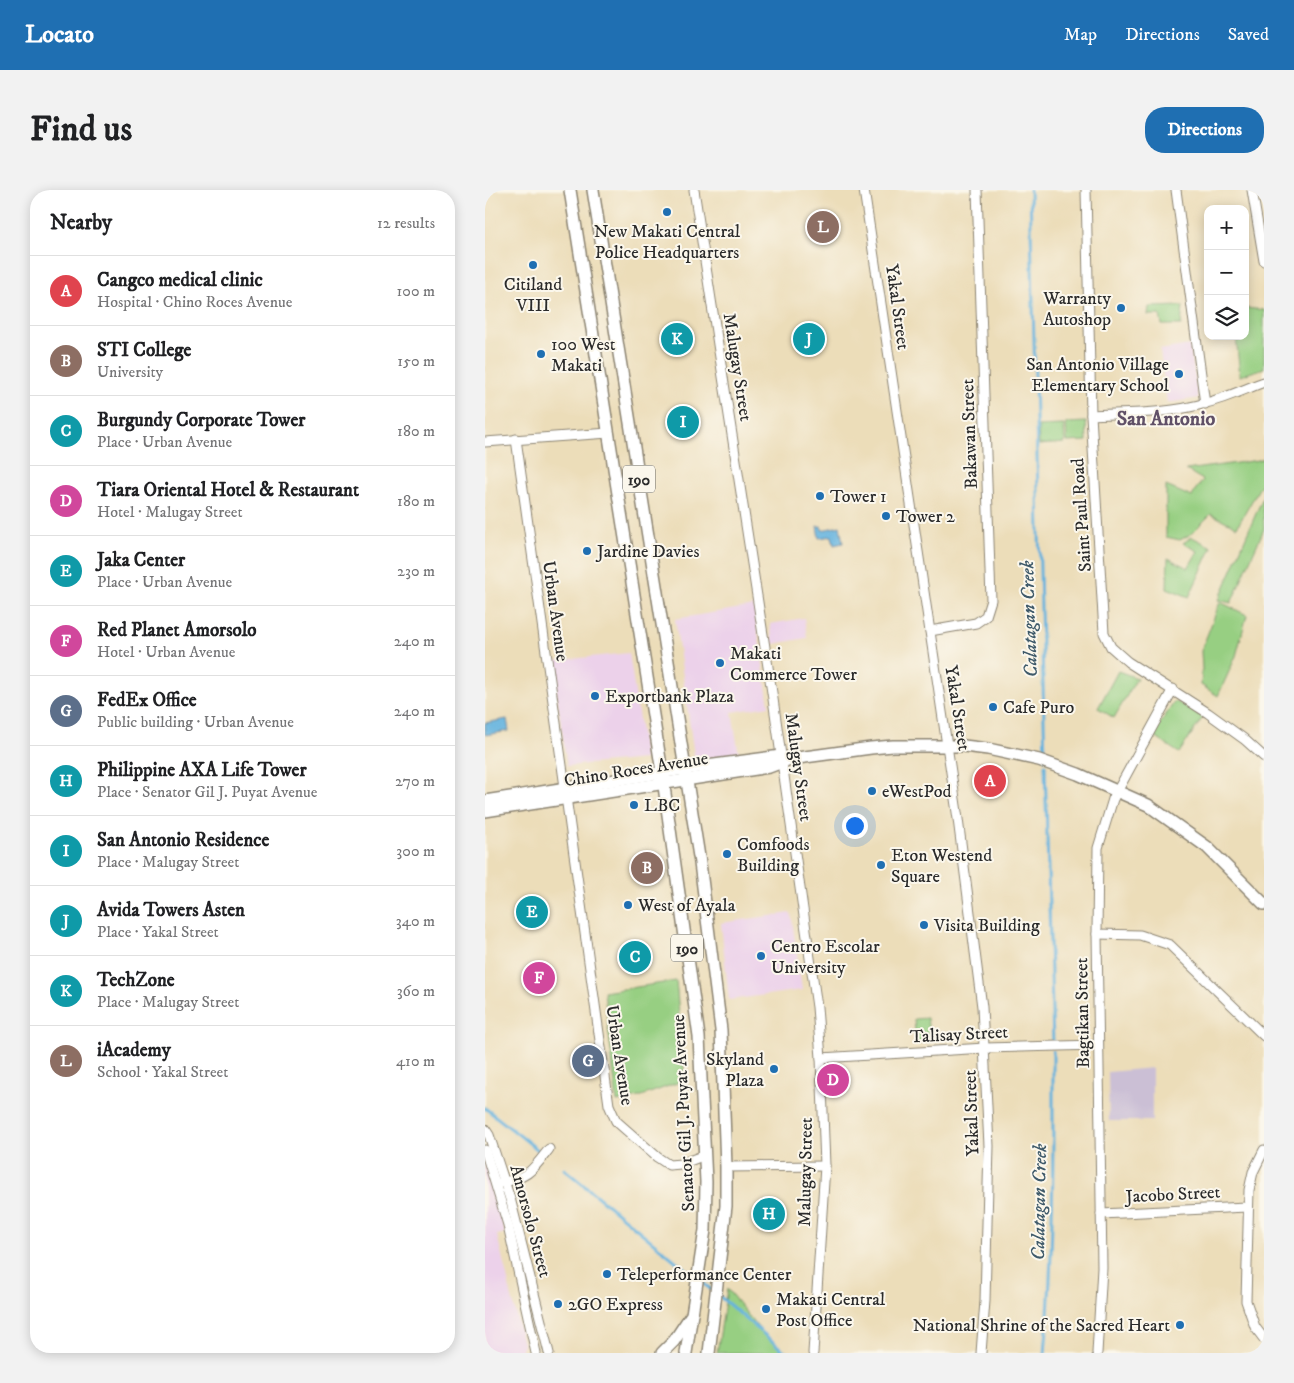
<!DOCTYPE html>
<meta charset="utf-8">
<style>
body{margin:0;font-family:"IM FELL DW Pica",serif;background:#f2f2f2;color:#202124}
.controls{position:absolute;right:15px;top:15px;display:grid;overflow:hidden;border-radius:10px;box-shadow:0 2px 12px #0003}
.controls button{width:45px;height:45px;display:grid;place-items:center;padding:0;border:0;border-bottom:1px solid #e0e0e0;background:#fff;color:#202124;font:25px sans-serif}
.you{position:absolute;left:369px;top:635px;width:18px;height:18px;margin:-12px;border:4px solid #fff;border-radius:50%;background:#1a73e8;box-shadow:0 0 0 8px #1a73e833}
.badge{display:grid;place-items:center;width:32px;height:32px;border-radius:50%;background:#1f6fb2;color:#fff;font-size:16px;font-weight:700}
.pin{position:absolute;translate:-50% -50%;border:2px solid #fff;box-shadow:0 1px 5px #0006}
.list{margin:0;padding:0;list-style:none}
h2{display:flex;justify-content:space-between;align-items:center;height:65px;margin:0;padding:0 20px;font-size:21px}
h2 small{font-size:16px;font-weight:400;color:#757577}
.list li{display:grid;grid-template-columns:32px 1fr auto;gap:15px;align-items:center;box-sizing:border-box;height:70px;padding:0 20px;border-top:1px solid #e0e0e0}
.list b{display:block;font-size:19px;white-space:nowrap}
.list p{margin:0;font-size:16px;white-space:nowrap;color:#757577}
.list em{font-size:16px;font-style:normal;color:#757577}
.icon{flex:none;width:28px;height:28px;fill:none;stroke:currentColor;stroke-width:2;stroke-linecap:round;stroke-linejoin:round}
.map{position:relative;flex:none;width:779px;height:1163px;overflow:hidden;border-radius:20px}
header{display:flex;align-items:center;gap:30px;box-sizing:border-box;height:70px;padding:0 25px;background:#1f6fb2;color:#fff}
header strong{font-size:24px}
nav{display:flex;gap:28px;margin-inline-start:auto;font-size:18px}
.intro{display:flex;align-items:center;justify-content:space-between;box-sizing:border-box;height:120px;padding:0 30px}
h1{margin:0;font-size:35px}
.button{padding:12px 22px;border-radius:20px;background:#1f6fb2;color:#fff;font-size:18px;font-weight:700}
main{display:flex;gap:30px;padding:0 30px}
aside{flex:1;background:#fff;border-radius:20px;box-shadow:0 2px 12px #0003}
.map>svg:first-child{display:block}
.built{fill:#ecd1ea}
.industrial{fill:#cbbfd5}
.green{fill:#97cf82;stroke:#617d56}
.water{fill:#64b2de;stroke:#486e84}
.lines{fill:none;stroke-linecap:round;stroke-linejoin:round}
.stream{stroke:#64b2de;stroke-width:3}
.minor-casing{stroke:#8c8472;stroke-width:11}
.major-casing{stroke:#8c8472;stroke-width:14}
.minor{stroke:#fff;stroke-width:9}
.major{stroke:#fff;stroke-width:11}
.poi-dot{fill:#1f6fb2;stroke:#fbf7ec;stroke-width:2}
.labels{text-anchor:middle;stroke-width:4;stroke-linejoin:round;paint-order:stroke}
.shield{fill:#fbf7ec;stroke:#696865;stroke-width:1}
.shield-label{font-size:16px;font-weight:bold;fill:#2b2b2b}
.poi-label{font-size:18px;fill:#2b2b2b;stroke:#fbf7ec;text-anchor:start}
.street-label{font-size:18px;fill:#2b2b2b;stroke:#fbf7ec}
.water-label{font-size:19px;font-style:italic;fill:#3f5a6a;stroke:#fbf7ec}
.quarter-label{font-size:20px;font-weight:bold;fill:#605067;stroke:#fbf7ec}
</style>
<header>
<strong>Locato</strong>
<nav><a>Map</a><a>Directions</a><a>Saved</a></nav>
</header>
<div class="intro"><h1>Find us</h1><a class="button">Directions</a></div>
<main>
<aside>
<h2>Nearby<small>12 results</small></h2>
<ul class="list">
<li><span class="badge" style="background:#e0444e">A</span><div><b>Cangco medical clinic</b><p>Hospital · Chino Roces Avenue</p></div><em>100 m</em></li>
<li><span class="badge" style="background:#8d6e63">B</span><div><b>STI College</b><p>University</p></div><em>150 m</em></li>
<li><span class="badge" style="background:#0f9aa8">C</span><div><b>Burgundy Corporate Tower</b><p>Place · Urban Avenue</p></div><em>180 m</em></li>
<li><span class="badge" style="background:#d1479c">D</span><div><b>Tiara Oriental Hotel &amp; Restaurant</b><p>Hotel · Malugay Street</p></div><em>180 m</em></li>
<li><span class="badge" style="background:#0f9aa8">E</span><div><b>Jaka Center</b><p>Place · Urban Avenue</p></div><em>230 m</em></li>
<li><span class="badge" style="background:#d1479c">F</span><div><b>Red Planet Amorsolo</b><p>Hotel · Urban Avenue</p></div><em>240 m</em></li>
<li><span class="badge" style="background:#5c6f8a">G</span><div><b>FedEx Office</b><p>Public building · Urban Avenue</p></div><em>240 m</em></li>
<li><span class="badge" style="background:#0f9aa8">H</span><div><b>Philippine AXA Life Tower</b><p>Place · Senator Gil J. Puyat Avenue</p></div><em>270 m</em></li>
<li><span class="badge" style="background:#0f9aa8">I</span><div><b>San Antonio Residence</b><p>Place · Malugay Street</p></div><em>300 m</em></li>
<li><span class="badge" style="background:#0f9aa8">J</span><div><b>Avida Towers Asten</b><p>Place · Yakal Street</p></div><em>340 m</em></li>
<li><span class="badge" style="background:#0f9aa8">K</span><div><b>TechZone</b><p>Place · Malugay Street</p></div><em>360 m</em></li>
<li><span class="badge" style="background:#8d6e63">L</span><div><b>iAcademy</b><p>School · Yakal Street</p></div><em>410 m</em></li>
</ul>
</aside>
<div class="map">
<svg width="779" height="1163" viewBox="0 0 779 1163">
<rect width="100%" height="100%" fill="#fbf7ec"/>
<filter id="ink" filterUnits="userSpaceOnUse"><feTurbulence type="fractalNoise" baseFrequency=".02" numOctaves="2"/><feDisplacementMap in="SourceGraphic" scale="10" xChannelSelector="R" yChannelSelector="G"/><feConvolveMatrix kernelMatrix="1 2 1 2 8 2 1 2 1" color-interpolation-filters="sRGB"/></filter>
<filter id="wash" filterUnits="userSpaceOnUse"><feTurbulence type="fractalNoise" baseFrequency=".0096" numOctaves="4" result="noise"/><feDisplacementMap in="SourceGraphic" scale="20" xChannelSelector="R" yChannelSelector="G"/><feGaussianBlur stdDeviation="1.12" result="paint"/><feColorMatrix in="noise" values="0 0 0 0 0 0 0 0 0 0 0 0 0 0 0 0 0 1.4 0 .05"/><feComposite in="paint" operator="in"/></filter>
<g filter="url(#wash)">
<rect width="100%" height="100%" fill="#ecddb9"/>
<g class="built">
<polygon points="705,155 713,208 682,213 675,160"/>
<polygon points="269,416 284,516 247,522 254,565 210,572 190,429"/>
<polygon points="319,428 322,448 288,454 285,434"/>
<polygon points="144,463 160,569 82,576 67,471"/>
<polygon points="306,723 317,800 244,810 236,733"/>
<polygon points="0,963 20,1043 12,1045 38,1154 36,1163 0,1163"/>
</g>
<polygon class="industrial" points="667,878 667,931 624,931 623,882"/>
<g class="green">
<polygon points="698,116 696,135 677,135 675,125 663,125 664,117"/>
<polygon points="760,118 779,120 779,178 755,186 751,146 760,146"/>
<polygon points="601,232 602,251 582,252 581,233"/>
<polygon points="579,235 580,253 554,255 553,236"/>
<polygon points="779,268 779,294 776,295 752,337 726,324 706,344 695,350 681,347 681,296 707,307 711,299 718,290 701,280 774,270"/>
<polygon points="778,307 779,339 746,413 734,410"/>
<polygon points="707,347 727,357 704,407 682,398 683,368 703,378 713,361 698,353"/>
<polygon points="735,412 762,425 751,466 733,506 716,495 717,479 716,461"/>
<polygon points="633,481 652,488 629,528 613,518"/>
<polygon points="690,511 718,527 694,563 667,545"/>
<polygon points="191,791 200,890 154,907 132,912 119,802"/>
<polygon points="442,828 445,852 431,853 429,829"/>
<polygon points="242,1099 279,1145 301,1163 232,1163"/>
</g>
<g class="water">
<polygon points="332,336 336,336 337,340 355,336 358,353 349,355 347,346 334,348"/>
<polygon points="22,529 24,541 0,545 0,533"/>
</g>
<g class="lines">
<g class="stream">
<polyline points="545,0 560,569"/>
<polyline points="560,575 568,854"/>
<polyline points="0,918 53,960"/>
<polyline points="79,979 210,1087"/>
<polyline points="215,1091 228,1101"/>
<polyline points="233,1105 301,1163"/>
<path d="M560,1163C569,1063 568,962 568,861"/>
</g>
</g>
</g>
<g filter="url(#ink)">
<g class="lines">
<defs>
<g id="minor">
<polyline points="209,0 288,509 332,817 336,868 340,976 328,1163"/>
<polyline points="379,0 473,629 497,817 504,956 500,1111 496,1163"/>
<polyline points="601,0 606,225 619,443 626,457 643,472 723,523 759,549 779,567"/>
<polyline points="691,0 720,214"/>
<polyline points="767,0 779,71"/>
<path d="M606,225C644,223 684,224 721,213C741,208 760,199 779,192"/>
<polyline points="31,249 80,597"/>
<polyline points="0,252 124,243"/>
<polyline points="445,441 491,433 501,426 506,410 492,0"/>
<polyline points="81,607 124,915 131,931 172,967 184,975 196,974 220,965"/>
<polyline points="612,744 655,745 685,755 779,846"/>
<polyline points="336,868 500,858 613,855"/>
<polyline points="0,939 4,945 26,1012 64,1163"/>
<polyline points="0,960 23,1035 51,1163"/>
<polyline points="779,960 768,982 764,1000 761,1111 770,1137 779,1149"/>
<polyline points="241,977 340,976"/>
<path d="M14,993C43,988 47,981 64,959"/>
<polyline points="616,1024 762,1017"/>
<polyline points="612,1163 617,1078 612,744 613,658 628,609 688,499"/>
</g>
<g id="major">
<polyline points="85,0 177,582 214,847 221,992 220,1040 201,1163"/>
<polyline points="108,0 215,673 236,840 241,977 241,1016 224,1163"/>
<polyline points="0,611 199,579 296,566 305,569"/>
<polyline points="0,621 284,577 305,569 386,558 408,556 479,556 503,559 554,570 593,584 663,615 722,657 779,714"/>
<polyline points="177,1163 189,1151 205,1127"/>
</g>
</defs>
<use href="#minor" class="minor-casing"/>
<use href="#major" class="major-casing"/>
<use href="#minor" class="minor"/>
<use href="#major" class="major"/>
</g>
</g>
<g class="poi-dot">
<circle cx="182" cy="22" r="5"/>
<circle cx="48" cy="75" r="5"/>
<circle cx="636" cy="118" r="5"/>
<circle cx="56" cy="164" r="5"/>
<circle cx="694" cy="184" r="5"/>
<circle cx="335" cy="306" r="5"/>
<circle cx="401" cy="326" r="5"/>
<circle cx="102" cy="361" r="5"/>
<circle cx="235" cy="473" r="5"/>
<circle cx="110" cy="506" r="5"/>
<circle cx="508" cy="517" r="5"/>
<circle cx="387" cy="601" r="5"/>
<circle cx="149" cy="615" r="5"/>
<circle cx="242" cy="664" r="5"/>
<circle cx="396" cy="675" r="5"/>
<circle cx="143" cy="715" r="5"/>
<circle cx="439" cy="735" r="5"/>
<circle cx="276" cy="766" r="5"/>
<circle cx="289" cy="879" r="5"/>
<circle cx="122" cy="1084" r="5"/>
<circle cx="73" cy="1114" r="5"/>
<circle cx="281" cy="1119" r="5"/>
<circle cx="695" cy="1135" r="5"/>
</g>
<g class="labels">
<g class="shield">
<rect x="138" y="275.5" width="32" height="27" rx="4"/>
<rect x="186" y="744.5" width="32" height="27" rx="4"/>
</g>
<g class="shield-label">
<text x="154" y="295">190</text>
<text x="202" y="764">190</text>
</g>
<g class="poi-label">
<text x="182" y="47" text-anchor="middle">New Makati Central<tspan x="182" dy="21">Police Headquarters</tspan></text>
<text x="48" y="100" text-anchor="middle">Citiland<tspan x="48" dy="21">VIII</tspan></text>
<text x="626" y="114" text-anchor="end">Warranty<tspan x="626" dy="21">Autoshop</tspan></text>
<text x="66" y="160">100 West<tspan x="66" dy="21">Makati</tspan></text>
<text x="684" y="180" text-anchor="end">San Antonio Village<tspan x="684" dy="21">Elementary School</tspan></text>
<text x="345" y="312">Tower 1</text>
<text x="411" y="332">Tower 2</text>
<text x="112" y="367">Jardine Davies</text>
<text x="245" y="469">Makati<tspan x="245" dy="21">Commerce Tower</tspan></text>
<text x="120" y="512">Exportbank Plaza</text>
<text x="518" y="523">Cafe Puro</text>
<text x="397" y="607">eWestPod</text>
<text x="159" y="621">LBC</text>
<text x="252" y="660">Comfoods<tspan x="252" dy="21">Building</tspan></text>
<text x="406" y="671">Eton Westend<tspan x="406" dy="21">Square</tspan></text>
<text x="153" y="721">West of Ayala</text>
<text x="449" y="741">Visita Building</text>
<text x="286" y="762">Centro Escolar<tspan x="286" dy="21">University</tspan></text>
<text x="279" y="875" text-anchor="end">Skyland<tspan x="279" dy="21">Plaza</tspan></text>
<text x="132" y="1090">Teleperformance Center</text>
<text x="291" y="1115">Makati Central<tspan x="291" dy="21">Post Office</tspan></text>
<text x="83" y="1120">2GO Express</text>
<text x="685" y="1141" text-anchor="end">National Shrine of the Sacred Heart</text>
</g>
<g class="street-label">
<text transform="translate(413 117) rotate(82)" y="6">Yakal Street</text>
<text transform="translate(253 177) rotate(81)" y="6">Malugay Street</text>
<text transform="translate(484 244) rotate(-92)" y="6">Bakawan Street</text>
<text transform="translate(596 325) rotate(-94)" y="6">Saint Paul Road</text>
<text transform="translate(71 421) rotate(82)" y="6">Urban Avenue</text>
<text transform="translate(473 518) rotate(81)" y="6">Yakal Street</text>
<text transform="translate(314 577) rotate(82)" y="6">Malugay Street</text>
<text transform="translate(151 579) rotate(-9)" y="6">Chino Roces Avenue</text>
<text transform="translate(597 823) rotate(-91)" y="6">Bagtikan Street</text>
<text transform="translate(474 844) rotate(-3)" y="6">Talisay Street</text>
<text transform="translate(135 865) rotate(81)" y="6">Urban Avenue</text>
<text transform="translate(198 923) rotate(-93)" y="6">Senator Gil J. Puyat Avenue</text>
<text transform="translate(486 923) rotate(-92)" y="6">Yakal Street</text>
<text transform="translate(320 982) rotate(-89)" y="6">Malugay Street</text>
<text transform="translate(688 1004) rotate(-3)" y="6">Jacobo Street</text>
<text transform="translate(46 1031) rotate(75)" y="6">Amorsolo Street</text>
</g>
<g class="water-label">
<text transform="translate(543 429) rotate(-92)" y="7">Calatagan Creek</text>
<text transform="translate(553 1012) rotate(-89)" y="7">Calatagan Creek</text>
</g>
<g class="quarter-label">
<text x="681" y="235">San Antonio</text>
</g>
</g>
</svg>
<div class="controls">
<button>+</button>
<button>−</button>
<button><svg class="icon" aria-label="layers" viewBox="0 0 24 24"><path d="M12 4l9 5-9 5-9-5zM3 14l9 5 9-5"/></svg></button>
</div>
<div class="you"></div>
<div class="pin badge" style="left:505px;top:591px;background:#e0444e">A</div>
<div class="pin badge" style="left:162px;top:678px;background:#8d6e63">B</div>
<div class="pin badge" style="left:150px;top:767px;background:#0f9aa8">C</div>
<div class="pin badge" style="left:348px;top:890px;background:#d1479c">D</div>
<div class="pin badge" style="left:47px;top:722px;background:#0f9aa8">E</div>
<div class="pin badge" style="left:54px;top:788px;background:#d1479c">F</div>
<div class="pin badge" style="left:103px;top:871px;background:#5c6f8a">G</div>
<div class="pin badge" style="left:284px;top:1024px;background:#0f9aa8">H</div>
<div class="pin badge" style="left:198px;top:232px;background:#0f9aa8">I</div>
<div class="pin badge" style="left:324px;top:149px;background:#0f9aa8">J</div>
<div class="pin badge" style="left:192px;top:149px;background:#0f9aa8">K</div>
<div class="pin badge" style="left:338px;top:37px;background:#8d6e63">L</div>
</div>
</main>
